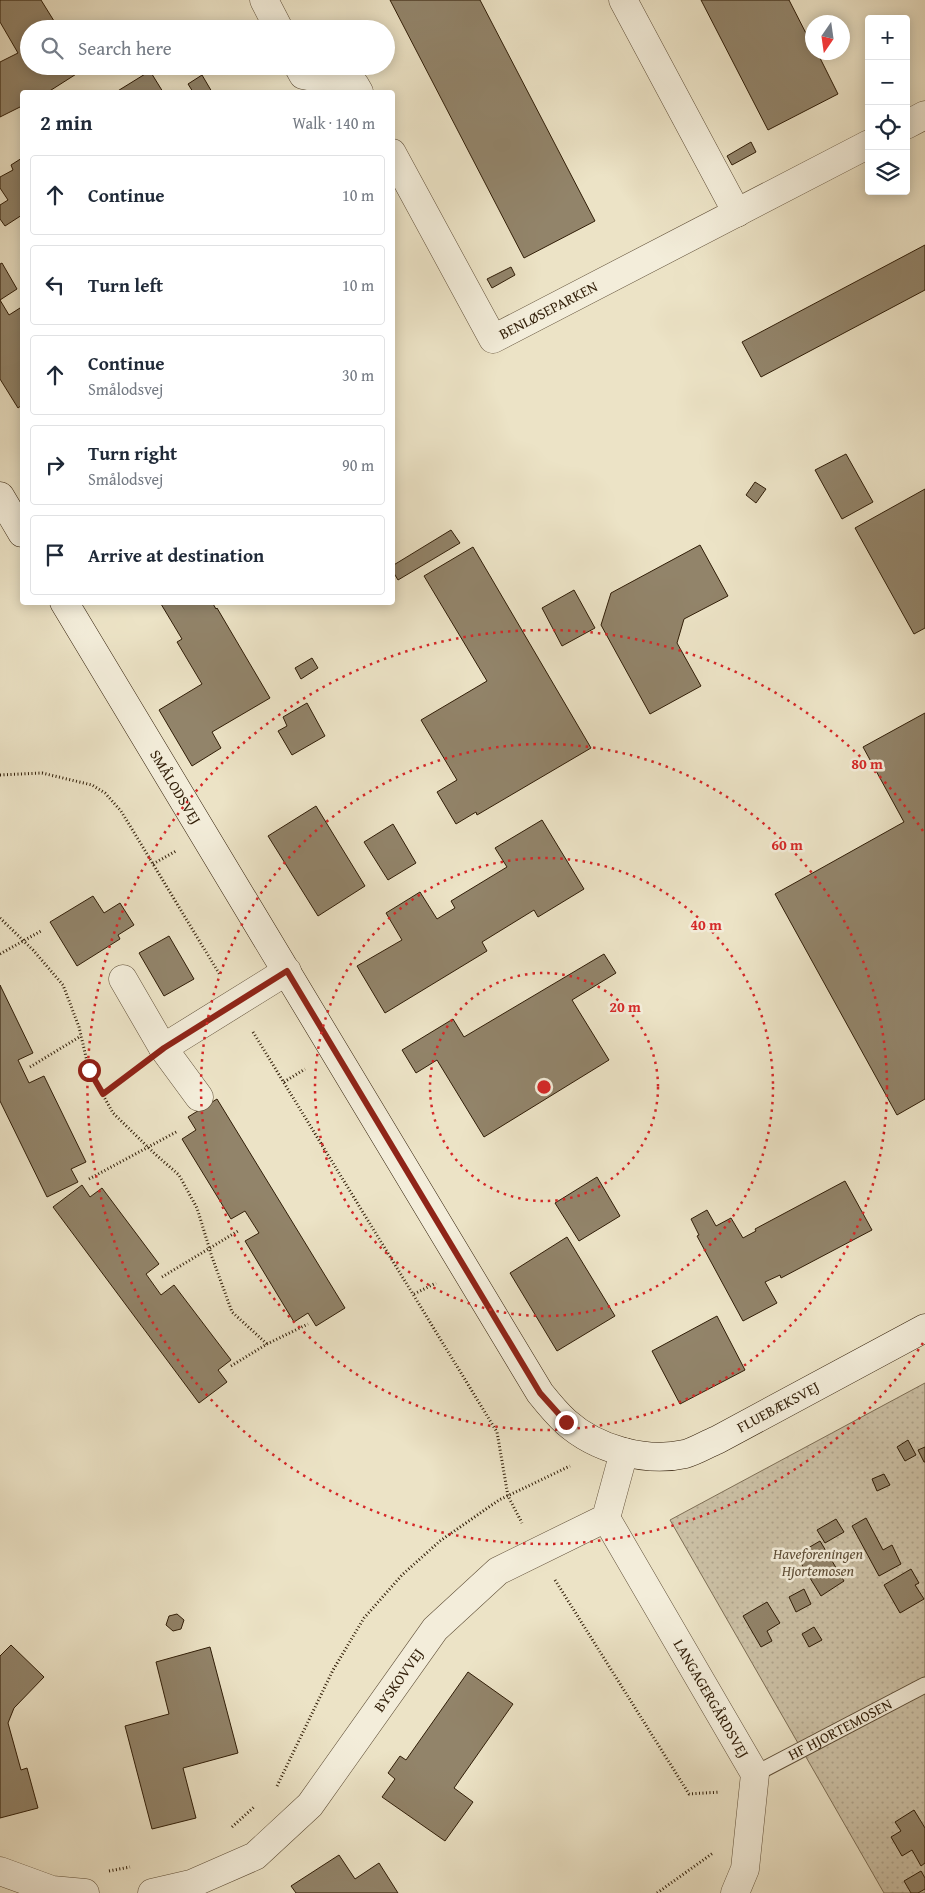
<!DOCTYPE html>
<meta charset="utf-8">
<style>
body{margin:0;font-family:"Gentium Book Plus",serif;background:#f6f6f7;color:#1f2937}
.controls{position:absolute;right:15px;top:15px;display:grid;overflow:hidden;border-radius:5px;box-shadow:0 2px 12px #0003}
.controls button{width:45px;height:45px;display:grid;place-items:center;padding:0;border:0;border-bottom:1px solid #e0e1e3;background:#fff;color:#1f2937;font:25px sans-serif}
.compass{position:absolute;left:805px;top:15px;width:45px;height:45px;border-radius:50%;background:#fff;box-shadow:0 2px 12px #0003;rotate:193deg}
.stop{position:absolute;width:15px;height:15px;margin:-11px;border:4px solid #8f2418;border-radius:50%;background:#fff}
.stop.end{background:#8f2418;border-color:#fff;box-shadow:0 1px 5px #0008}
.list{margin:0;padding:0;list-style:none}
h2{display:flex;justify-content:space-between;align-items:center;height:65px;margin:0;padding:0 20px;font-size:21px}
h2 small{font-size:16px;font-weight:400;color:#747a83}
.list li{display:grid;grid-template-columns:32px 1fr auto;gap:15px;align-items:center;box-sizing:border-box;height:80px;margin:0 10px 10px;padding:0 10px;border:1px solid #e0e1e3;border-radius:5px}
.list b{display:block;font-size:19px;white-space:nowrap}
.list p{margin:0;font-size:16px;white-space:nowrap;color:#747a83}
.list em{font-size:16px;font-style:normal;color:#747a83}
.icon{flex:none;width:28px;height:28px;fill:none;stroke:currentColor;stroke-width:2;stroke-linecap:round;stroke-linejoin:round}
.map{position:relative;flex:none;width:925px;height:1893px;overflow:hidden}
.search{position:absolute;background:#fff;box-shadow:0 2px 12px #0003;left:20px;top:20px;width:375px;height:55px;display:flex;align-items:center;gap:12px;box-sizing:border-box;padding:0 18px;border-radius:28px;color:#747a83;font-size:19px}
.panel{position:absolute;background:#fff;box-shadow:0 2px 12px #0003;left:20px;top:90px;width:375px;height:515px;border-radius:5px}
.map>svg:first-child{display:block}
.garden{fill:url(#garden-dots);stroke:#7e6f56}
.building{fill:#92846a;stroke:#301d07}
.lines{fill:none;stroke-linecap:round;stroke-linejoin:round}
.lane-casing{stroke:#5f4e37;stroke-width:17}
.street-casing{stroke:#5f4e37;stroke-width:29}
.secondary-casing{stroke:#301d07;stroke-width:29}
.path{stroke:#301d07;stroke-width:3;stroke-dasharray:1 2.5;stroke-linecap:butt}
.lane{stroke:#f3edda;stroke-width:15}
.street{stroke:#f3edda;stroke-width:28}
.secondary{stroke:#f3edda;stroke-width:28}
.route{stroke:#8f2418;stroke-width:6}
.ring{fill:none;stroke:#d62828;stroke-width:2.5;stroke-dasharray:2.5 5}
.labels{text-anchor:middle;stroke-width:5;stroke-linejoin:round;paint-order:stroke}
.street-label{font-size:15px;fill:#301d07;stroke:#f3edda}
.park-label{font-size:15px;font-style:italic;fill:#5f4e37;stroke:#f3edda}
.centre{fill:#d62828;stroke:#f3edda;stroke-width:2.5}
.ring-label{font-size:15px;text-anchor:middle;font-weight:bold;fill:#d62828;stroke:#f3edda;stroke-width:5;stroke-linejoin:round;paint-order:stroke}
</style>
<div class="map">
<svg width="925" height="1893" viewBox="0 0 925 1893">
<defs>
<pattern id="garden-dots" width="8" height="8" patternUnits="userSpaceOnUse" patternTransform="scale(1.25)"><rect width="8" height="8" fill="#ccc1a6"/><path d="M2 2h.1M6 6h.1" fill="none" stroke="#b0a58d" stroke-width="1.8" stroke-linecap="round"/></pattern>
</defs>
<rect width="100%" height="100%" fill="#ece3c6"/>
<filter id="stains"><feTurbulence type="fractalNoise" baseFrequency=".004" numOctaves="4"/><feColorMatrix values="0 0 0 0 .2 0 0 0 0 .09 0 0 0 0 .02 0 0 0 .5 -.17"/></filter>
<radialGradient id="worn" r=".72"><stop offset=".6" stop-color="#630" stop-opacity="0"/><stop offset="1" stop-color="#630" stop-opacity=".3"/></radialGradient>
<polygon class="garden" points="925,1383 925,1893 884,1893 670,1520"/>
<g class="building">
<polygon points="0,0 41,0 59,29 29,29 29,66 78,66 81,71 48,92 22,92 22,106 0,117 0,62 18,53 0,22"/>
<polygon points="390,0 480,0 595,221 524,258"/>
<polygon points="701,0 789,0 812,45 812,52 817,52 838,94 768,130"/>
<polygon points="150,71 163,92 116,92"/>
<polygon points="202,75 212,92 193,92 188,84"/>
<polygon points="751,142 756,152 732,165 727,156"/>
<polygon points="22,158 22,215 5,226 0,219 0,205 8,200 0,188 0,177 13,170 11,165"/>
<polygon points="925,245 925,290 761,377 742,342"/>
<polygon points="2,263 17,289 0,300 0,264"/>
<polygon points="511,267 515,275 492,288 487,279"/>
<polygon points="0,300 9,315 20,308 22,312 22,405 18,408 0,379"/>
<polygon points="846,454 873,502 842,519 815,470"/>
<polygon points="755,482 766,489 756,503 746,495"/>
<polygon points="925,489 925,628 914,634 855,528"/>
<polygon points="451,530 460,543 398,580 392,570 392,566"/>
<polygon points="700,545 728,596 684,619 677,643 701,686 650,714 601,625 611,593"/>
<polygon points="473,547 591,748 477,815 476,812 456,824 437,792 457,780 421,720 487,681 424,576"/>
<polygon points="574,590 595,628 562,646 542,608"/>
<polygon points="163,602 212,602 216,609 217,608 270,698 212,732 221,748 192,766 159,710 202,684 177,642 182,639 161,604"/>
<polygon points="312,658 318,668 301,679 295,668"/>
<polygon points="307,703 325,736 292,755 278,731 287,726 283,717"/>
<polygon points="925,713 925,1099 897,1115 775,894 904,822 863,747"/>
<polygon points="316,806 365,886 318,916 268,836"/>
<polygon points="542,820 584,889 538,917 534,910 482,942 487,951 385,1013 357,966 402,940 386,913 420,892 437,919 455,908 451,901 507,867 495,848"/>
<polygon points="393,824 416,863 388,880 364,842"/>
<polygon points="93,896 104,913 120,903 134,925 118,935 120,939 77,966 50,922"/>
<polygon points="169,936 194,979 164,996 139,953"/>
<polygon points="604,954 616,973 572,1000 609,1060 484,1137 437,1060 416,1073 402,1050 453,1019 464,1037"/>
<polygon points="0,985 33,1053 18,1060 29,1083 44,1076 86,1162 71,1169 78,1182 47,1197 0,1101"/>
<polygon points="217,1099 345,1308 316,1326 308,1313 294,1322 245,1241 259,1233 245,1211 231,1219 182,1139 196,1130 188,1117"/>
<polygon points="597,1177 620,1216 579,1241 555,1203"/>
<polygon points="845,1181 872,1230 781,1278 780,1275 765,1282 777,1303 743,1321 697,1236 699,1235 691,1219 707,1210 716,1226 731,1218 743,1238 756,1231 755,1229"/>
<polygon points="82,1185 90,1197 102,1188 159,1264 146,1274 161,1295 174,1285 231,1360 218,1370 227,1382 199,1403 53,1207"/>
<polygon points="567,1237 615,1316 557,1351 510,1273"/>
<polygon points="717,1316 745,1370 680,1404 652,1351"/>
<polygon points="908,1440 916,1455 905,1461 897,1447"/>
<polygon points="925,1447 925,1462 924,1462 918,1450"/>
<polygon points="884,1474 890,1485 877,1491 872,1479"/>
<polygon points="866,1518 883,1550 892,1545 901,1564 879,1576 852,1526"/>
<polygon points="836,1519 844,1532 825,1543 817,1530"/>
<polygon points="820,1541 844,1581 821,1596 796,1555"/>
<polygon points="911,1569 919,1583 915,1585 924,1599 900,1613 884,1585"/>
<polygon points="804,1589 811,1604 796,1612 789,1597"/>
<polygon points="767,1602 780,1623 767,1631 772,1641 761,1647 743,1616"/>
<polygon points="177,1614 184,1620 181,1629 173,1631 166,1625 169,1616"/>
<polygon points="814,1627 822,1640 809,1647 802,1634"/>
<polygon points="11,1645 44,1677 14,1708 8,1723 21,1770 27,1768 38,1808 0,1818 0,1656"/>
<polygon points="210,1647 238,1753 183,1768 196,1818 152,1829 125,1726 169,1714 156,1662"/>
<polygon points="468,1672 513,1704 454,1788 473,1802 445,1841 382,1797 395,1779 388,1773 400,1756 406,1760"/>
<polygon points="914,1810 925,1828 925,1863 921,1866 912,1850 902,1856 891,1837 901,1831 895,1822"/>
<polygon points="339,1855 355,1879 379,1863 398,1893 296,1893 291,1886"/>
<polygon points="921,1871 925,1878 925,1889 918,1893 911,1893 904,1881"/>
</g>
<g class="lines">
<defs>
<g id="lane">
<path id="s1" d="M755,1774L925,1685"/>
</g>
<g id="street">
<polyline points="264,0 279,29"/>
<polyline points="623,0 737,213"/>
<polyline points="298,66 303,75 355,85 359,92"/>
<polyline points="906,125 925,115"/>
<path id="s2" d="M392,153L493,339L869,144"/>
<polyline points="123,979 163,1048 199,1097"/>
<polyline points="163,1048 287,971"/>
<path id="s3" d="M606,1518L755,1774L745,1869L735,1893"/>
<polyline points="0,1871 52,1890 85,1893"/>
<path id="s4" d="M152,1893L191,1884L255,1856L310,1805L435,1629L498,1571L606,1518L624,1452"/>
</g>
<g id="secondary">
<polyline points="0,496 22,533"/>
<path id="s5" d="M64,602L540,1393C548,1403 556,1413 566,1422C596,1449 646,1463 685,1454C696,1451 707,1444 717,1440L925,1328"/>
</g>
</defs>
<use href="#lane" class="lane-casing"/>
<use href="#street" class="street-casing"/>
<use href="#secondary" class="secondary-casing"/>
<g class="path">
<polyline points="0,775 42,773 92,785 105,793 121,811 220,975"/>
<polyline points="153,864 176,851"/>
<polyline points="0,918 33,950 63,985 79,1027 89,1070 113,1113 155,1154 179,1175 197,1208 212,1257 232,1312 267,1344"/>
<polyline points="0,954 41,931"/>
<polyline points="253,1032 497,1432 508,1496 522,1523"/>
<polyline points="30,1067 81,1036"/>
<polyline points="284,1082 305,1069"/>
<polyline points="103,1094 136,1069"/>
<polyline points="89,1179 178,1131"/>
<polyline points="162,1277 238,1231"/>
<polyline points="414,1294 436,1283"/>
<polyline points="231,1366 267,1344 308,1324"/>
<polyline points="555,1580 689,1794 720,1792"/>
<polyline points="277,1786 333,1670 364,1618 402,1575 440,1541 499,1500 570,1466"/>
<polyline points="232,1827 254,1807"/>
<polyline points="109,1871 130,1867"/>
<polyline points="657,1893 713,1853"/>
</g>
<use href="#lane" class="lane"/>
<use href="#street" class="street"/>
<use href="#secondary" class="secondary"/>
</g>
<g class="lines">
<polyline class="route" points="89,1070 103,1094 164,1048 287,971 540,1393 566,1422"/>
</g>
<g class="ring">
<circle cx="544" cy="1087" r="114"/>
<circle cx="544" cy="1087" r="229"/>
<circle cx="544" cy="1087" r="343"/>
<path d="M923 1343A457 457 0 1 1 923 831"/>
</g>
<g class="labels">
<g class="street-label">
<text dy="5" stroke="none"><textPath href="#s2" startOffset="274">BENLØSEPARKEN</textPath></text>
<text dy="5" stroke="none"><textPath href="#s5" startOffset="216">SMÅLODSVEJ</textPath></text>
<text dy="5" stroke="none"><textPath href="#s5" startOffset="1194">FLUEBÆKSVEJ</textPath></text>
<text dy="5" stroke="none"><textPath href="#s4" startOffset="338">BYSKOVVEJ</textPath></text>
<text dy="5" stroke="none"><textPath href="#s3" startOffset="209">LANGAGERGÅRDSVEJ</textPath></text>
<text dy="5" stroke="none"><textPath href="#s1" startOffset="96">HF HJORTEMOSEN</textPath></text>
</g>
<g class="park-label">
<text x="818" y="1559">Haveforeningen<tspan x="818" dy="17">Hjortemosen</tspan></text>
</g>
</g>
<circle cx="544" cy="1087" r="8" class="centre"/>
<g class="ring-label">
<text x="867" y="769">80 m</text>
<text x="787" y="850">60 m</text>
<text x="706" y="930">40 m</text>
<text x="625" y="1012">20 m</text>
</g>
<rect width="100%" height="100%" filter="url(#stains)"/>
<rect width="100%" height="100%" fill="url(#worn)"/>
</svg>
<div class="controls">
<button>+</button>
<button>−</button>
<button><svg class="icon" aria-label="locate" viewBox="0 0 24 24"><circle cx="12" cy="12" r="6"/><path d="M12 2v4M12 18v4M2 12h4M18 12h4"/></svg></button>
<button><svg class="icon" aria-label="layers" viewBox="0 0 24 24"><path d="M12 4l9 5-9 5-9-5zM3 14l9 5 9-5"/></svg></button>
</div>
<svg class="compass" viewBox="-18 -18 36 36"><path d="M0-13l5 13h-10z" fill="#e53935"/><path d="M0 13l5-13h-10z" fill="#747a83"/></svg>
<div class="stop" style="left:89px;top:1070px"></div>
<div class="stop end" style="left:566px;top:1422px"></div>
<div class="search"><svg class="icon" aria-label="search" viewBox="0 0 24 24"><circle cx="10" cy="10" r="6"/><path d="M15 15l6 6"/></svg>Search here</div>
<section class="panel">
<h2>2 min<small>Walk · 140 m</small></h2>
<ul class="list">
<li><svg class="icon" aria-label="ahead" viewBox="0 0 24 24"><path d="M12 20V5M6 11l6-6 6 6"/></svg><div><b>Continue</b></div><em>10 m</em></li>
<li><svg class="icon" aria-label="left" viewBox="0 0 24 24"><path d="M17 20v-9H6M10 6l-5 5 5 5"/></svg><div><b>Turn left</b></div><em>10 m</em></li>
<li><svg class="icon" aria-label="ahead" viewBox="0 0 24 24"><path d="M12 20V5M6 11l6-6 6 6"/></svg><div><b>Continue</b><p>Smålodsvej</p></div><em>30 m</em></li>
<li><svg class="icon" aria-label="right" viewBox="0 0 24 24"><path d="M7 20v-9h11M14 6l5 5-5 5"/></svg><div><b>Turn right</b><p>Smålodsvej</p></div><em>90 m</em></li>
<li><svg class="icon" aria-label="arrive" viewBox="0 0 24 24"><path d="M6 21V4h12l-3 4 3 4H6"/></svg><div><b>Arrive at destination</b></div></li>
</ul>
</section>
</div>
